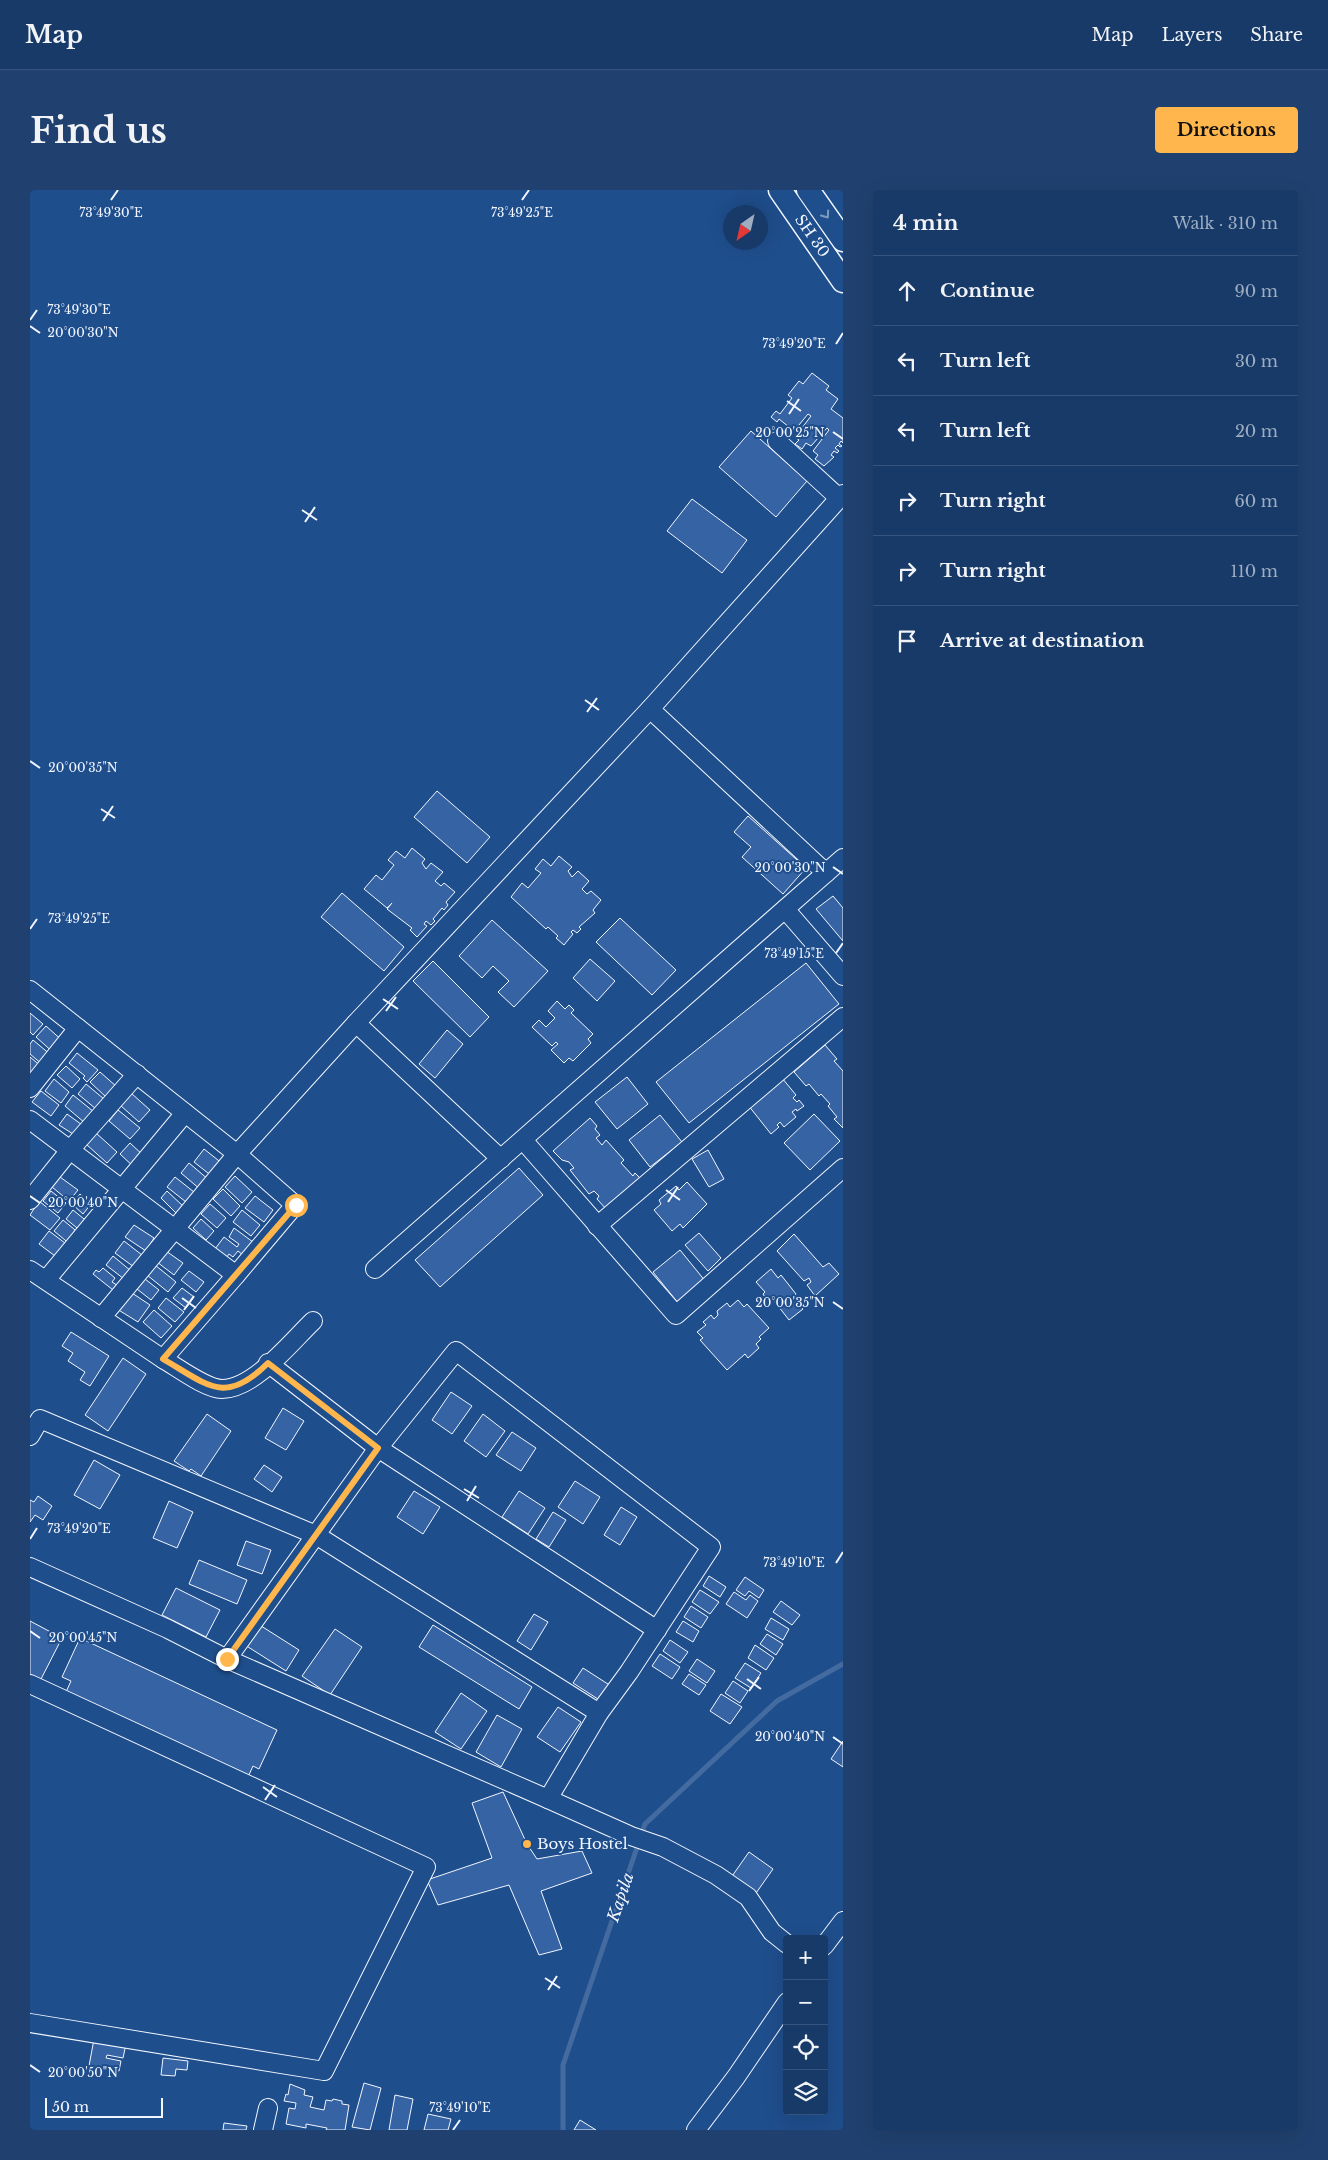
<!DOCTYPE html>
<meta charset="utf-8">
<style>
body{margin:0;font-family:"Libre Baskerville",serif;background:#20416f;color:#f1f3f6}
.controls{position:absolute;right:15px;bottom:15px;display:grid;overflow:hidden;border-radius:5px;box-shadow:0 5px 20px #0002}
.controls button{width:45px;height:45px;display:grid;place-items:center;padding:0;border:0;border-bottom:1px solid #36547d;background:#173a69;color:#f1f3f6;font:25px sans-serif}
.compass{position:absolute;left:693px;top:15px;width:45px;height:45px;border-radius:50%;background:#173a69;box-shadow:0 5px 20px #0002;rotate:214deg}
.scale{position:absolute;left:15px;bottom:12px;width:118px;box-sizing:border-box;padding-left:5px;border:2px solid #f2f6ff;border-top:0;font-size:14px;line-height:18px;white-space:nowrap;color:#f2f6ff;-webkit-text-stroke:4px #1f4e8c;paint-order:stroke}
.stop{position:absolute;width:15px;height:15px;margin:-11px;border:4px solid #ffb74d;border-radius:50%;background:#fff}
.stop.end{background:#ffb74d;border-color:#fff;box-shadow:0 1px 5px #0008}
.list{margin:0;padding:0;list-style:none}
h2{display:flex;justify-content:space-between;align-items:center;height:65px;margin:0;padding:0 20px;font-size:21px}
h2 small{font-size:16px;font-weight:400;color:#9eadc0}
.list li{display:grid;grid-template-columns:32px 1fr auto;gap:15px;align-items:center;box-sizing:border-box;height:70px;padding:0 20px;border-top:1px solid #36547d}
.list b{display:block;font-size:19px;white-space:nowrap}
.list em{font-size:16px;font-style:normal;color:#9eadc0}
.icon{flex:none;width:28px;height:28px;fill:none;stroke:currentColor;stroke-width:2;stroke-linecap:round;stroke-linejoin:round}
.map{position:relative;flex:none;width:813px;height:1940px;overflow:hidden;border-radius:5px}
header{display:flex;align-items:center;gap:30px;box-sizing:border-box;height:70px;padding:0 25px;background:#173a69;border-bottom:1px solid #36547d}
header strong{font-size:24px}
nav{display:flex;gap:28px;margin-inline-start:auto;font-size:18px}
.intro{display:flex;align-items:center;justify-content:space-between;box-sizing:border-box;height:120px;padding:0 30px}
h1{margin:0;font-size:35px}
.button{padding:12px 22px;border-radius:5px;background:#ffb74d;color:#111;font-size:18px;font-weight:700}
main{display:flex;gap:30px;padding:0 30px}
aside{flex:1;background:#173a69;border-radius:5px;box-shadow:0 5px 20px #0002}
.map>svg:first-child{display:block}
.lines{fill:none;stroke-linecap:round;stroke-linejoin:round}
.stream{stroke:#446ba0;stroke-width:5}
.building{fill:#3563a3;stroke:#f2f6ff}
.minor-casing{stroke:#f2f6ff;stroke-width:20}
.major-casing{stroke:#f2f6ff;stroke-width:25}
.minor{stroke:#1f4e8c;stroke-width:18}
.major{stroke:#1f4e8c;stroke-width:22}
.oneway{stroke:#7e9ac0}
.route{stroke:#ffb74d;stroke-width:6}
.ticks{fill:none;stroke:#f2f6ff;stroke-width:2}
.poi-dot{fill:#ffb74d;stroke:#1f4e8c;stroke-width:2}
.labels{text-anchor:middle;stroke-width:4;stroke-linejoin:round;paint-order:stroke}
.street-label{font-size:15px;fill:#f2f6ff;stroke:#1f4e8c}
.poi-label{font-size:15px;fill:#f2f6ff;stroke:#1f4e8c;text-anchor:start}
.water-label{font-size:16px;font-style:italic;fill:#f2f6ff;stroke:#1f4e8c}
.ticks-label{font-size:12px;text-anchor:middle;fill:#f2f6ff;stroke:#1f4e8c;stroke-width:4;stroke-linejoin:round;paint-order:stroke}
</style>
<header>
<strong>Map</strong>
<nav><a>Map</a><a>Layers</a><a>Share</a></nav>
</header>
<div class="intro"><h1>Find us</h1><a class="button">Directions</a></div>
<main>
<div class="map">
<svg width="813" height="1940" viewBox="0 0 813 1940">
<rect width="100%" height="100%" fill="#1f4e8c"/>
<g class="lines">
<polyline class="stream" points="533,1940 533,1875 615,1634 747,1511 813,1474"/>
</g>
<g class="building">
<polygon points="782,183 799,196 796,200 808,209 801,219 813,228 813,253 811,251 809,254 812,256 810,257 808,255 805,258 809,261 807,263 804,261 801,265 804,267 794,276 785,269 788,265 783,261 799,240 797,238 781,256 776,253 772,259 765,254 769,250 765,247 781,226 778,224 764,241 749,229 747,232 741,227 746,221 750,224 762,208 758,205 769,191 773,194"/>
<polygon points="721,241 777,291 746,327 689,277"/>
<polygon points="662,309 717,350 692,383 637,341"/>
<polygon points="407,601 460,647 437,673 384,627"/>
<polygon points="718,626 776,678 753,704 712,667 721,657 704,642"/>
<polygon points="382,658 395,669 392,673 396,679 401,673 413,682 405,691 411,696 414,693 425,702 416,712 418,715 414,720 412,718 403,729 405,731 401,735 396,731 394,734 397,736 387,747 380,740 382,738 357,719 362,713 357,718 334,699 346,685 352,690 364,675 358,670 366,661 375,668"/>
<polygon points="529,666 542,677 538,681 542,687 548,681 559,691 552,699 557,704 561,701 571,710 563,720 565,723 549,737 551,739 547,743 543,740 541,742 543,744 534,755 526,748 528,746 518,737 516,739 481,707 492,693 498,698 511,683 505,679 513,669 521,676"/>
<polygon points="312,703 374,757 354,781 291,727"/>
<polygon points="803,706 813,718 813,751 786,719"/>
<polygon points="590,728 646,780 622,805 566,752"/>
<polygon points="462,730 518,781 484,817 468,802 479,791 463,776 452,788 429,766"/>
<polygon points="560,769 585,791 567,811 543,788"/>
<polygon points="403,771 459,827 440,847 383,791"/>
<polygon points="776,773 809,814 659,933 626,892"/>
<polygon points="527,811 535,819 539,815 544,820 541,823 563,844 558,849 561,853 543,871 539,868 534,873 521,860 528,854 526,852 522,856 502,837 509,830 516,837 525,828 518,821"/>
<polygon points="0,823 13,834 3,845 0,842"/>
<polygon points="16,836 35,853 25,864 6,847"/>
<polygon points="417,840 433,854 405,888 389,874"/>
<polygon points="3,850 21,865 13,875 0,864 0,854"/>
<polygon points="795,855 807,869 804,871 813,881 813,938 804,929 807,927 798,916 800,914 791,904 789,906 779,894 776,896 764,882"/>
<polygon points="47,863 68,880 57,892 53,888 55,886 39,873"/>
<polygon points="0,867 12,877 0,889"/>
<polygon points="36,876 50,889 42,898 27,885"/>
<polygon points="70,882 87,897 77,908 60,892"/>
<polygon points="597,887 618,914 587,939 565,912"/>
<polygon points="752,888 766,905 763,908 767,912 769,910 774,916 767,921 766,919 762,922 766,927 754,937 750,932 747,935 749,937 741,944 718,915"/>
<polygon points="24,889 39,902 31,913 15,901"/>
<polygon points="56,894 74,909 66,919 48,904"/>
<polygon points="11,901 29,915 21,926 2,912"/>
<polygon points="101,903 120,920 109,932 90,915"/>
<polygon points="43,905 64,922 55,933 35,916"/>
<polygon points="88,920 110,938 100,949 79,931"/>
<polygon points="37,924 55,937 51,943 46,940 43,944 29,935"/>
<polygon points="784,924 810,951 780,980 754,953"/>
<polygon points="630,925 652,952 620,977 599,950"/>
<polygon points="560,928 567,936 565,939 570,945 566,948 572,955 576,950 594,970 591,973 603,986 605,983 611,989 577,1020 567,1009 569,1006 564,1001 559,1004 540,980 544,978 539,972 532,970 523,961"/>
<polygon points="66,943 87,962 77,973 56,954"/>
<polygon points="100,953 115,967 105,978 90,964"/>
<polygon points="174,959 193,974 183,987 164,972"/>
<polygon points="678,960 694,989 679,997 662,969"/>
<polygon points="159,973 179,990 171,1000 151,983"/>
<polygon points="489,978 513,1005 410,1097 385,1070"/>
<polygon points="205,986 222,1002 212,1013 195,997"/>
<polygon points="30,987 48,1000 39,1011 22,997"/>
<polygon points="145,987 164,1002 156,1012 137,997"/>
<polygon points="657,992 677,1014 653,1038 650,1034 642,1041 624,1020 631,1014 629,1010 646,996 649,1000"/>
<polygon points="193,999 210,1016 201,1026 183,1009"/>
<polygon points="21,1001 36,1013 28,1023 13,1011"/>
<polygon points="137,1001 154,1017 147,1024 131,1008"/>
<polygon points="50,1004 61,1014 53,1024 42,1014"/>
<polygon points="225,1006 243,1020 234,1032 215,1018"/>
<polygon points="9,1011 30,1028 20,1040 0,1025"/>
<polygon points="180,1014 196,1028 187,1038 171,1024"/>
<polygon points="43,1020 59,1033 52,1042 36,1029"/>
<polygon points="212,1020 230,1035 221,1046 203,1032"/>
<polygon points="171,1029 184,1041 176,1050 163,1038"/>
<polygon points="33,1030 50,1044 41,1055 24,1041"/>
<polygon points="104,1035 124,1048 116,1061 95,1047"/>
<polygon points="204,1038 223,1052 213,1065 208,1061 203,1067 199,1064 196,1068 185,1059 194,1047 207,1057 209,1054 199,1047"/>
<polygon points="19,1041 39,1056 29,1069 9,1054"/>
<polygon points="669,1043 691,1068 678,1081 655,1055"/>
<polygon points="764,1044 793,1077 799,1073 809,1084 785,1106 777,1095 781,1092 779,1088 774,1091 747,1061"/>
<polygon points="94,1051 112,1065 104,1077 85,1063"/>
<polygon points="650,1060 676,1092 649,1114 623,1082"/>
<polygon points="136,1061 153,1073 144,1085 127,1072"/>
<polygon points="83,1066 101,1081 94,1089 76,1075"/>
<polygon points="125,1075 146,1092 138,1102 117,1085"/>
<polygon points="73,1078 85,1088 82,1092 87,1095 83,1100 63,1084 66,1080 69,1082"/>
<polygon points="741,1079 748,1088 751,1085 766,1104 763,1108 773,1119 759,1130 745,1112 741,1109 738,1112 733,1104 735,1102 726,1092"/>
<polygon points="159,1081 174,1092 166,1102 151,1090"/>
<polygon points="115,1089 129,1100 121,1110 107,1099"/>
<polygon points="152,1098 164,1107 156,1118 143,1108"/>
<polygon points="99,1101 120,1115 108,1132 87,1119"/>
<polygon points="136,1108 154,1122 145,1132 128,1118"/>
<polygon points="708,1110 714,1117 717,1114 739,1138 729,1147 731,1149 726,1154 729,1158 718,1168 715,1164 697,1180 670,1150 673,1148 667,1142 676,1135 673,1132 681,1125 684,1129 688,1125 687,1121 697,1113 700,1117"/>
<polygon points="124,1120 142,1136 131,1148 113,1132"/>
<polygon points="41,1142 79,1166 60,1196 50,1190 55,1182 38,1171 43,1163 32,1156"/>
<polygon points="93,1168 116,1184 78,1241 55,1225"/>
<polygon points="421,1202 442,1216 422,1244 402,1230"/>
<polygon points="253,1218 274,1231 256,1260 235,1248"/>
<polygon points="177,1224 201,1241 171,1286 161,1279 159,1281 144,1271"/>
<polygon points="453,1224 475,1241 456,1267 434,1251"/>
<polygon points="482,1242 506,1258 491,1281 466,1265"/>
<polygon points="64,1270 90,1285 70,1319 44,1305"/>
<polygon points="234,1275 252,1287 242,1302 224,1289"/>
<polygon points="545,1291 570,1307 553,1334 528,1317"/>
<polygon points="384,1301 410,1317 393,1344 367,1327"/>
<polygon points="489,1301 515,1318 498,1344 472,1327"/>
<polygon points="8,1306 22,1316 13,1330 5,1325 0,1332 0,1310 4,1312"/>
<polygon points="139,1311 163,1322 147,1358 123,1348"/>
<polygon points="591,1317 607,1327 590,1355 574,1345"/>
<polygon points="523,1322 536,1330 519,1357 506,1349"/>
<polygon points="216,1351 241,1360 232,1384 207,1375"/>
<polygon points="169,1370 217,1390 207,1414 159,1394"/>
<polygon points="679,1386 696,1397 690,1407 673,1396"/>
<polygon points="715,1387 734,1400 729,1408 719,1401 715,1406 706,1400"/>
<polygon points="146,1398 190,1420 176,1447 132,1425"/>
<polygon points="670,1400 689,1412 680,1424 662,1412"/>
<polygon points="704,1402 716,1410 720,1405 728,1411 717,1428 696,1414"/>
<polygon points="751,1411 770,1425 762,1435 743,1422"/>
<polygon points="661,1416 678,1427 671,1438 654,1427"/>
<polygon points="504,1424 518,1432 501,1460 487,1451"/>
<polygon points="741,1428 759,1439 753,1450 735,1439"/>
<polygon points="0,1431 32,1448 10,1491 0,1486"/>
<polygon points="653,1431 669,1441 663,1452 646,1442"/>
<polygon points="228,1434 269,1460 256,1481 215,1455"/>
<polygon points="403,1435 502,1497 489,1519 389,1457"/>
<polygon points="305,1439 332,1457 300,1505 272,1486"/>
<polygon points="737,1444 753,1454 746,1465 730,1454"/>
<polygon points="50,1448 247,1540 229,1579 223,1576 218,1587 36,1502 41,1491 32,1487"/>
<polygon points="640,1450 658,1462 650,1473 633,1461"/>
<polygon points="725,1455 744,1468 736,1480 718,1468"/>
<polygon points="630,1464 650,1477 642,1489 622,1476"/>
<polygon points="667,1469 685,1481 677,1493 659,1481"/>
<polygon points="715,1473 731,1483 721,1498 705,1488"/>
<polygon points="553,1478 581,1496 571,1511 543,1493"/>
<polygon points="659,1484 676,1495 669,1505 652,1494"/>
<polygon points="703,1491 718,1501 710,1513 695,1503"/>
<polygon points="431,1503 457,1521 431,1559 405,1542"/>
<polygon points="691,1504 712,1517 700,1534 680,1521"/>
<polygon points="528,1517 551,1532 530,1562 507,1547"/>
<polygon points="467,1525 492,1539 471,1577 446,1562"/>
<polygon points="813,1551 813,1577 801,1569"/>
<polygon points="473,1602 497,1654 507,1669 552,1661 562,1683 511,1701 532,1759 509,1765 479,1695 408,1715 397,1690 462,1668 442,1613"/>
<polygon points="719,1662 743,1679 724,1706 700,1689"/>
<polygon points="64,1849 96,1854 93,1868 77,1865 76,1868 91,1871 89,1881 59,1876"/>
<polygon points="133,1868 158,1871 157,1880 146,1879 145,1886 131,1885"/>
<polygon points="334,1893 351,1898 340,1940 322,1937"/>
<polygon points="260,1894 275,1900 274,1905 283,1907 280,1917 294,1920 296,1910 302,1911 303,1909 312,1911 312,1914 319,1915 315,1940 296,1940 297,1938 276,1934 276,1938 256,1934 259,1918 265,1919 266,1913 254,1911 256,1904 258,1905"/>
<polygon points="365,1905 383,1909 377,1940 359,1940"/>
<polygon points="398,1924 421,1929 418,1940 394,1940"/>
<polygon points="550,1930 566,1940 544,1940"/>
<polygon points="194,1933 217,1936 216,1940 193,1940"/>
</g>
<g class="lines">
<defs>
<g id="minor">
<polyline points="747,251 809,308"/>
<polyline points="620,519 796,683"/>
<polyline points="755,719 813,786"/>
<polyline points="0,800 207,964 265,1015 206,1085 0,930"/>
<polyline points="0,898 48,838"/>
<polyline points="493,950 646,1125 813,978"/>
<polyline points="471,969 326,833 620,519 813,304"/>
<polyline points="0,1010 40,960 107,884"/>
<polyline points="567,1036 813,827"/>
<polyline points="345,1079 813,668"/>
<polyline points="0,1080 133,1169 206,1085"/>
<polyline points="16,1090 155,923"/>
<polyline points="71,1128 207,964 326,833"/>
<path d="M133,1169C147,1177 176,1199 192,1199C224,1199 261,1152 283,1131"/>
<polyline points="0,1246 10,1229 286,1345 569,1523"/>
<polyline points="0,1377 138,1439 197,1469 518,1609 569,1523 599,1482 681,1357 426,1161 348,1258 238,1173"/>
<polyline points="197,1469 348,1258 627,1440"/>
<polyline points="0,1494 396,1677 294,1881 0,1833"/>
<polyline points="518,1609 601,1646 633,1657 686,1685 718,1707 742,1742 757,1754"/>
<polyline points="794,1756 813,1731"/>
<polyline points="233,1940 238,1918"/>
<polyline points="666,1940 706,1887 757,1812"/>
</g>
<g id="major">
<polyline points="750,0 813,91"/>
<polyline points="778,0 813,50"/>
</g>
</defs>
<use href="#minor" class="minor-casing"/>
<use href="#major" class="major-casing"/>
<use href="#minor" class="minor"/>
<use href="#major" class="major"/>
</g>
<defs><path id="oneway-chevron" d="M-2-3.5L2.5 0L-2 3.5" fill="none" stroke-width="1.6" stroke-linecap="round" stroke-linejoin="round" transform="scale(1.25)"/></defs>
<use class="oneway" href="#oneway-chevron" transform="translate(796 25) rotate(55)"/>
<g class="lines">
<path class="route" d="M197,1469L348,1258L238,1173C195,1216 178,1195 133,1169L266,1015"/>
</g>
<path class="ticks" d="M81,10L88,0M492,10L499,0M0,130L7,120M0,136L10,143M806,154L813,143M757,211L771,221M759,224L769,209M803,242L813,249M272,320L287,330M275,332L285,317M555,510L569,520M557,522L567,508M0,571L10,578M71,619L85,628M73,631L83,616M803,677L813,684M0,739L7,729M806,763L813,753M353,809L368,819M356,821L366,807M636,1000L650,1010M0,1006L10,1013M638,1012L648,997M152,1108L166,1118M803,1112L813,1119M154,1120L164,1106M434,1299L449,1308M437,1311L446,1296M0,1349L7,1338M806,1373L813,1362M0,1441L10,1448M717,1489L731,1499M719,1501L729,1487M803,1547L813,1554M233,1597L247,1607M235,1610L245,1595M515,1788L530,1798M518,1800L527,1786M0,1875L10,1882M423,1940L430,1930"/>
<circle class="poi-dot" cx="497" cy="1654" r="5"/>
<g class="labels">
<g class="street-label">
<text transform="translate(782 46) rotate(55)" y="5">SH 30</text>
</g>
<g class="poi-label">
<text x="507" y="1659">Boys Hostel</text>
</g>
<g class="water-label">
<text transform="translate(590 1707) rotate(-71)" y="6">Kapila</text>
</g>
</g>
<g class="ticks-label">
<text x="81" y="27">73°49'30"E</text>
<text x="492" y="27">73°49'25"E</text>
<text x="49" y="124">73°49'30"E</text>
<text x="53" y="147">20°00'30"N</text>
<text x="764" y="158">73°49'20"E</text>
<text x="760" y="247">20°00'25"N</text>
<text x="53" y="582">20°00'35"N</text>
<text x="760" y="682">20°00'30"N</text>
<text x="49" y="733">73°49'25"E</text>
<text x="764" y="768">73°49'15"E</text>
<text x="53" y="1017">20°00'40"N</text>
<text x="760" y="1117">20°00'35"N</text>
<text x="49" y="1343">73°49'20"E</text>
<text x="764" y="1377">73°49'10"E</text>
<text x="53" y="1452">20°00'45"N</text>
<text x="760" y="1551">20°00'40"N</text>
<text x="53" y="1887">20°00'50"N</text>
<text x="430" y="1922">73°49'10"E</text>
</g>
</svg>
<div class="controls">
<button>+</button>
<button>−</button>
<button><svg class="icon" aria-label="locate" viewBox="0 0 24 24"><circle cx="12" cy="12" r="6"/><path d="M12 2v4M12 18v4M2 12h4M18 12h4"/></svg></button>
<button><svg class="icon" aria-label="layers" viewBox="0 0 24 24"><path d="M12 4l9 5-9 5-9-5zM3 14l9 5 9-5"/></svg></button>
</div>
<svg class="compass" viewBox="-18 -18 36 36"><path d="M0-13l5 13h-10z" fill="#e53935"/><path d="M0 13l5-13h-10z" fill="#9eadc0"/></svg>
<div class="scale">50 m</div>
<div class="stop" style="left:266px;top:1015px"></div>
<div class="stop end" style="left:197px;top:1469px"></div>
</div>
<aside>
<h2>4 min<small>Walk · 310 m</small></h2>
<ul class="list">
<li><svg class="icon" aria-label="ahead" viewBox="0 0 24 24"><path d="M12 20V5M6 11l6-6 6 6"/></svg><div><b>Continue</b></div><em>90 m</em></li>
<li><svg class="icon" aria-label="left" viewBox="0 0 24 24"><path d="M17 20v-9H6M10 6l-5 5 5 5"/></svg><div><b>Turn left</b></div><em>30 m</em></li>
<li><svg class="icon" aria-label="left" viewBox="0 0 24 24"><path d="M17 20v-9H6M10 6l-5 5 5 5"/></svg><div><b>Turn left</b></div><em>20 m</em></li>
<li><svg class="icon" aria-label="right" viewBox="0 0 24 24"><path d="M7 20v-9h11M14 6l5 5-5 5"/></svg><div><b>Turn right</b></div><em>60 m</em></li>
<li><svg class="icon" aria-label="right" viewBox="0 0 24 24"><path d="M7 20v-9h11M14 6l5 5-5 5"/></svg><div><b>Turn right</b></div><em>110 m</em></li>
<li><svg class="icon" aria-label="arrive" viewBox="0 0 24 24"><path d="M6 21V4h12l-3 4 3 4H6"/></svg><div><b>Arrive at destination</b></div></li>
</ul>
</aside>
</main>
